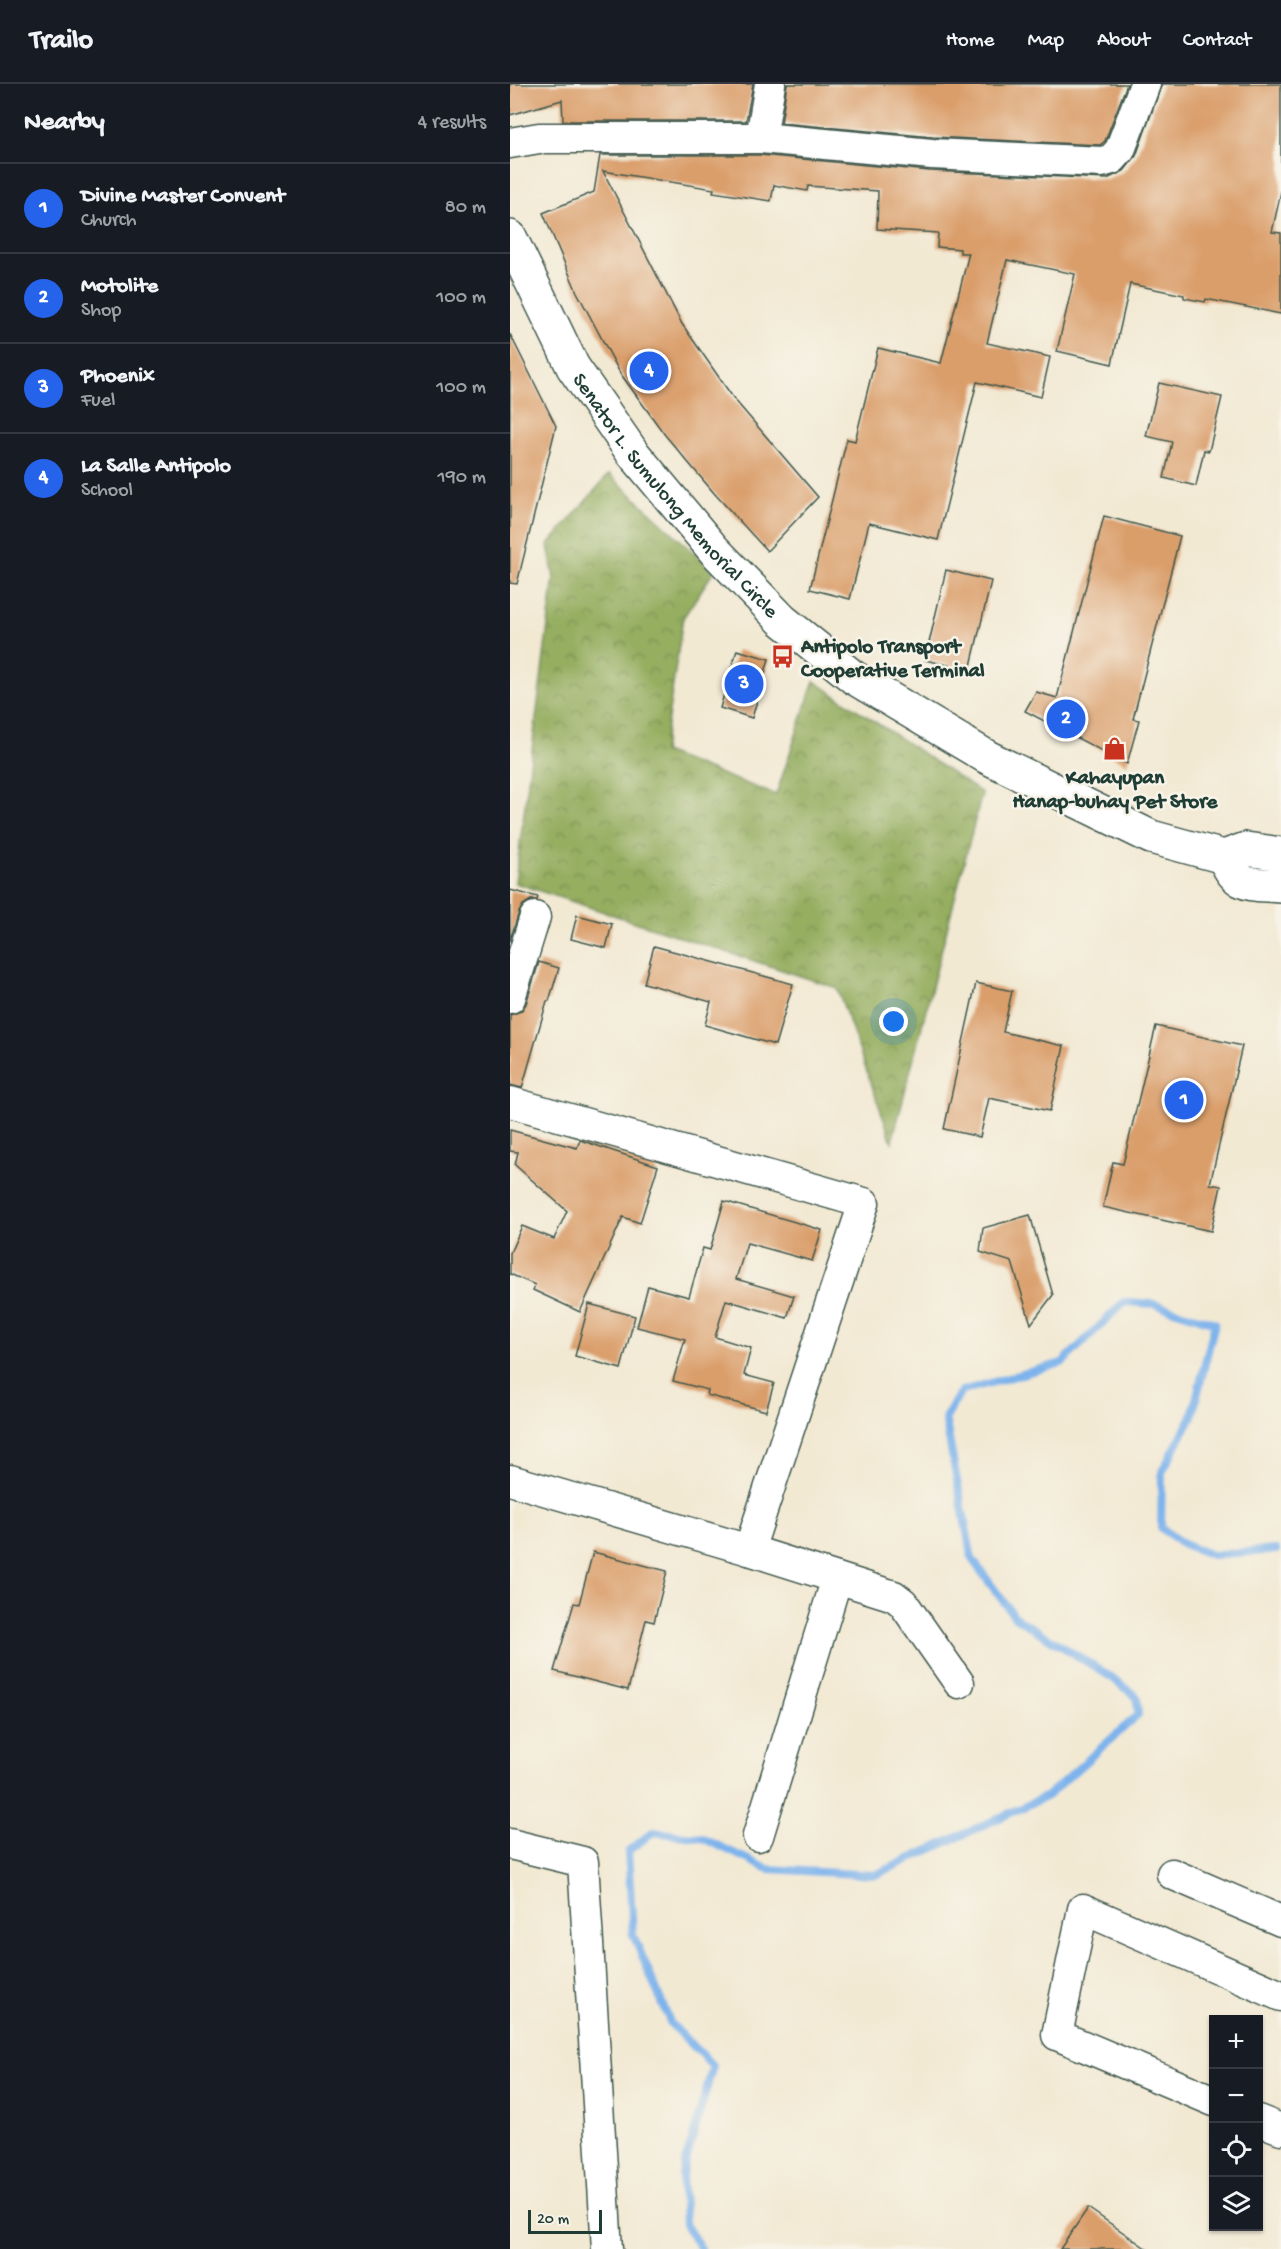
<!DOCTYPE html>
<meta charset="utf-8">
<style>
body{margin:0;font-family:"Gochi Hand",sans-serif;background:#20242c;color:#f1f3f6}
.controls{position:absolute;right:18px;bottom:18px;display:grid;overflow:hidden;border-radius:0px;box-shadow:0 2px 4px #0004}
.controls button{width:54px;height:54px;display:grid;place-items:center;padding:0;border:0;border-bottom:2px solid #363941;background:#171b24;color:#f1f3f6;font:30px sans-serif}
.scale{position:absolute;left:18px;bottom:15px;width:74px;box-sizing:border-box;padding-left:6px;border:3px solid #1f3d34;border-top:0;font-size:16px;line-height:21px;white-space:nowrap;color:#1f3d34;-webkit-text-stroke:4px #f7f3e8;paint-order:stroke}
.you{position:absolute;left:384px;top:938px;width:21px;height:21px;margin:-15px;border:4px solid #fff;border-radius:50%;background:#1a73e8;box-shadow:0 0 0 9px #1a73e833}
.badge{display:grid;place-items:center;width:39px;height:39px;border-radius:50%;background:#2563eb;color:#fff;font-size:20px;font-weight:700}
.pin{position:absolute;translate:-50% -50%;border:3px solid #fff;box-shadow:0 2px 6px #0006}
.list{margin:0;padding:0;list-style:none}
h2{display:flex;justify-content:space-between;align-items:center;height:78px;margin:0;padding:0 24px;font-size:26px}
h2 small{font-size:20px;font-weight:400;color:#9ea1a6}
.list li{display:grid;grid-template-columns:39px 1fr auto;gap:18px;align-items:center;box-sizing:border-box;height:90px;padding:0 24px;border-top:2px solid #363941}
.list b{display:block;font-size:22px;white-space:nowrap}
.list p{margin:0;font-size:20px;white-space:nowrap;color:#9ea1a6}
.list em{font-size:20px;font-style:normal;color:#9ea1a6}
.icon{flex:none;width:33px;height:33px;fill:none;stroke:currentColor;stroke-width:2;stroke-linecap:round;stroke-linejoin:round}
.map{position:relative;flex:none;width:771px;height:2165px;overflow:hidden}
header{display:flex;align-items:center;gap:36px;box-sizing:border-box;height:84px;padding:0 30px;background:#171b24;border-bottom:2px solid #363941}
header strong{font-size:28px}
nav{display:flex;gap:33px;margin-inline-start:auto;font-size:21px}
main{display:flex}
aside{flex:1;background:#171b24}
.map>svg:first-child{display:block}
.forest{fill:url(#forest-crowns);stroke:#5a764a;stroke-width:1.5}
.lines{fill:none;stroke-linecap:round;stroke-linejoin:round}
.stream{stroke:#7db3ec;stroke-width:8}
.building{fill:#da9e6a}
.minor-casing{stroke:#3f574c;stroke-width:33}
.major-casing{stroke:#3f574c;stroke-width:36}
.minor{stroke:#fff;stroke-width:30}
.major{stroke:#fff;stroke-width:33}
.labels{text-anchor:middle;stroke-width:5;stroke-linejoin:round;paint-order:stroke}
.street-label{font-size:21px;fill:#1f3d34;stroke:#f7f3e8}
.poi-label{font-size:21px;font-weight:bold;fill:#1f3d34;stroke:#f7f3e8;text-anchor:start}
</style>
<header>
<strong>Trailo</strong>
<nav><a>Home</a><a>Map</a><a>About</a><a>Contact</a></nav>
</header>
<main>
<aside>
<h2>Nearby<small>4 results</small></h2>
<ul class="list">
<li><span class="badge">1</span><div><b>Divine Master Convent</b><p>Church</p></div><em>80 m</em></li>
<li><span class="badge">2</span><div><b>Motolite</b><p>Shop</p></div><em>100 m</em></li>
<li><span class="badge">3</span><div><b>Phoenix</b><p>Fuel</p></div><em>100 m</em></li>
<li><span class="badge">4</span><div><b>La Salle Antipolo</b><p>School</p></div><em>190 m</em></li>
</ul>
</aside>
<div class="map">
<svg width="771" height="2165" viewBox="0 0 771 2165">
<defs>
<pattern id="forest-crowns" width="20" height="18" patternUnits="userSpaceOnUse" patternTransform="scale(1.5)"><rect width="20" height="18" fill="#95ae60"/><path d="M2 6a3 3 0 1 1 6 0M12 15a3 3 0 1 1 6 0" fill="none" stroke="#798f50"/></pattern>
</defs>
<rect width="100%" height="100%" fill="#f7f3e8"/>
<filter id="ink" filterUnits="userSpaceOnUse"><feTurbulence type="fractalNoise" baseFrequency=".0167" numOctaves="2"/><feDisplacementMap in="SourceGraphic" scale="12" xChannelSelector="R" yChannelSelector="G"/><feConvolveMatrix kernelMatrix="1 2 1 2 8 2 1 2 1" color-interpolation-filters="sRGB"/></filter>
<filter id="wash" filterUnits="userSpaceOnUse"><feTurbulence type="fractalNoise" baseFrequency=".008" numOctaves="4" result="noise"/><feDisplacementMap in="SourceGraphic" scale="24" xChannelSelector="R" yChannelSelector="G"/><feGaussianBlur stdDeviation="1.35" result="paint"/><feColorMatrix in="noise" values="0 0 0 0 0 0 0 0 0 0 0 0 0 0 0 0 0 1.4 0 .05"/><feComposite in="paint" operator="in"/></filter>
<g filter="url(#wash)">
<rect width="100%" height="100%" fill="#f2e9d3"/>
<polygon class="forest" points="99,390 204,487 173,534 153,668 266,711 304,597 472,709 382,1058 327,904 5,799 44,494 38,461"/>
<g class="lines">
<polyline class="stream" points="191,2165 175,2140 172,2091 203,1982 161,1940 123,1851 118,1767 143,1748 192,1754 258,1785 365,1791 537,1712 628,1631 627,1613 601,1593 505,1533 462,1475 435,1334 451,1307 552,1279 614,1218 644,1220 705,1239 682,1332 652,1388 651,1444 673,1460 702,1471 766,1466"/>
</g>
<g id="blocks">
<g class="building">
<polygon points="0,0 243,0 236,37 53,37 52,16 0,31"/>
<polygon points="277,0 617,0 595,57 590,61 423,53 271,39"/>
<polygon points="652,0 771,0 771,108 762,148 771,149 771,230 696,215 695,218 674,214 674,211 620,200 602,280 547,267 565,190 497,176 477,259 540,273 531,313 467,298 428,456 359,439 340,515 300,505 337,355 345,357 368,264 431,279 459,169 450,169 450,165 427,163 428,149 367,145 368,107 298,102 297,107 264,101 261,117 203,108 204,105 93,87 172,240 224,315 308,413 257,467 204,409 155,351 110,289 67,208 33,129 84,108 90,71 250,71 420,87 597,95 614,87 626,72"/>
<polygon points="0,250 46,342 7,500 0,499"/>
<polygon points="649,299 712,313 699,367 694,366 686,402 654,394 662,358 636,352"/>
<polygon points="594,432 670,452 623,635 629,636 617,680 515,627 526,608 547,614"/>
<polygon points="436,486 481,497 460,586 415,576"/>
<polygon points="227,566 259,575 242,634 210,624"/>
<polygon points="0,806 28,813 27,816 21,816 13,821 9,828 0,856"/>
<polygon points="67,831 102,840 96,864 61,855"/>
<polygon points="144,862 283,900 265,961 195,941 201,918 134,899"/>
<polygon points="29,878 49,884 39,917 37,917 12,1004 0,1001 0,931 11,927 16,920"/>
<polygon points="466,899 502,907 493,948 554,962 540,1027 479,1014 470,1053 434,1045"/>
<polygon points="646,942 732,962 700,1100 711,1102 701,1147 593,1123 603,1078 613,1080"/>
<polygon points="0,1046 67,1064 70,1056 148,1082 130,1139 113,1133 70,1228 23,1206 25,1201 0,1190 0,1169 12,1142 44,1155 57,1127 5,1081 8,1068 0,1067"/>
<polygon points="214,1117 312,1146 302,1177 237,1159 226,1195 284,1212 277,1234 216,1216 205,1253 241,1264 234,1291 264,1299 256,1327 197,1311 198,1306 163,1297 175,1255 127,1243 138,1202 179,1213 193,1164 200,1166"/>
<polygon points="520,1131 543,1211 521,1240 502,1178 470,1168 473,1144"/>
<polygon points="79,1220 125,1232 111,1285 65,1272"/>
<polygon points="83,1468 157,1487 144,1538 136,1536 118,1606 44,1587 64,1519 69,1520"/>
<polygon points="578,2124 637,2165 550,2165"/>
</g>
</g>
</g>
<g filter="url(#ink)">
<use href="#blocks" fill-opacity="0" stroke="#3f574c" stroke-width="1.5"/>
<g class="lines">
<defs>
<g id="minor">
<polyline points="251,54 260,0"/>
<polyline points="0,59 29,54 251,54 422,70 592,78 602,75 610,66 635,0"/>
<polyline points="0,914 25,833"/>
<polyline points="0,1018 354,1119 239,1466"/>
<polyline points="0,1396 239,1466 384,1512 393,1519 449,1599"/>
<polyline points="248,1752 327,1494"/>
<polyline points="0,1760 73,1778 97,2165"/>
<polyline points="662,1790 771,1837"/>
<polyline points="704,2017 547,1951 573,1825 771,1912"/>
<polyline points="748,2036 771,2045"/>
</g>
<g id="major">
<path id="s1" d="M0,153L63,283L122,368L204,466L272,536L343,593L477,673L641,753L714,773L736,765L771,770"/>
<path d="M714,773C727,805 741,799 771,802"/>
</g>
</defs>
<use href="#minor" class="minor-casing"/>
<use href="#major" class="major-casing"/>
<use href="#minor" class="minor"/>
<use href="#major" class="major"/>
</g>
</g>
<defs>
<symbol id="bus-bare" viewBox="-9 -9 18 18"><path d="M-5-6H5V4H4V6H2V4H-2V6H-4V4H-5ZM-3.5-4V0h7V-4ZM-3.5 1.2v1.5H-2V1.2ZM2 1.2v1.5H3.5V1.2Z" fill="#c8321e" stroke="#f7f3e8" stroke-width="2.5" paint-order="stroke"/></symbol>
<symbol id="shop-bare" viewBox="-9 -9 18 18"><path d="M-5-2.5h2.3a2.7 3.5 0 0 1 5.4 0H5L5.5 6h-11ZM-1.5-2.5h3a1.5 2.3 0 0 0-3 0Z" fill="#c8321e" stroke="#f7f3e8" stroke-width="2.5" paint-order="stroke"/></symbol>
</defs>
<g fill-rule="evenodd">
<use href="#bus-bare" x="256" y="556" width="33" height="33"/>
<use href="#shop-bare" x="588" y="648" width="33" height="33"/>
</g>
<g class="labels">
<g class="street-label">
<text dy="7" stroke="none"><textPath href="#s1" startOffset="309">Senator L. Sumulong Memorial Circle</textPath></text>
</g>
<g class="poi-label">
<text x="291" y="568">Antipolo Transport<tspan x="291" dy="24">Cooperative Terminal</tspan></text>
<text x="605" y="699" text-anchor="middle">Kahayupan<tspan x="605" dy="24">Hanap-buhay Pet Store</tspan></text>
</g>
</g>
</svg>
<div class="controls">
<button>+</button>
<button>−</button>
<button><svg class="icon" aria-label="locate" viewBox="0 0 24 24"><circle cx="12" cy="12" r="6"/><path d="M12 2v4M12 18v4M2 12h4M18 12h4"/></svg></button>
<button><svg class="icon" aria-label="layers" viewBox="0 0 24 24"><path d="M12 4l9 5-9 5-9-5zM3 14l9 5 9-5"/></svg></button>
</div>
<div class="scale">20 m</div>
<div class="you"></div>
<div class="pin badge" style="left:674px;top:1016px">1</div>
<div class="pin badge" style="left:556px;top:635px">2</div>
<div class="pin badge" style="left:234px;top:600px">3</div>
<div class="pin badge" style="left:139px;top:287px">4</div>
</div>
</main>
